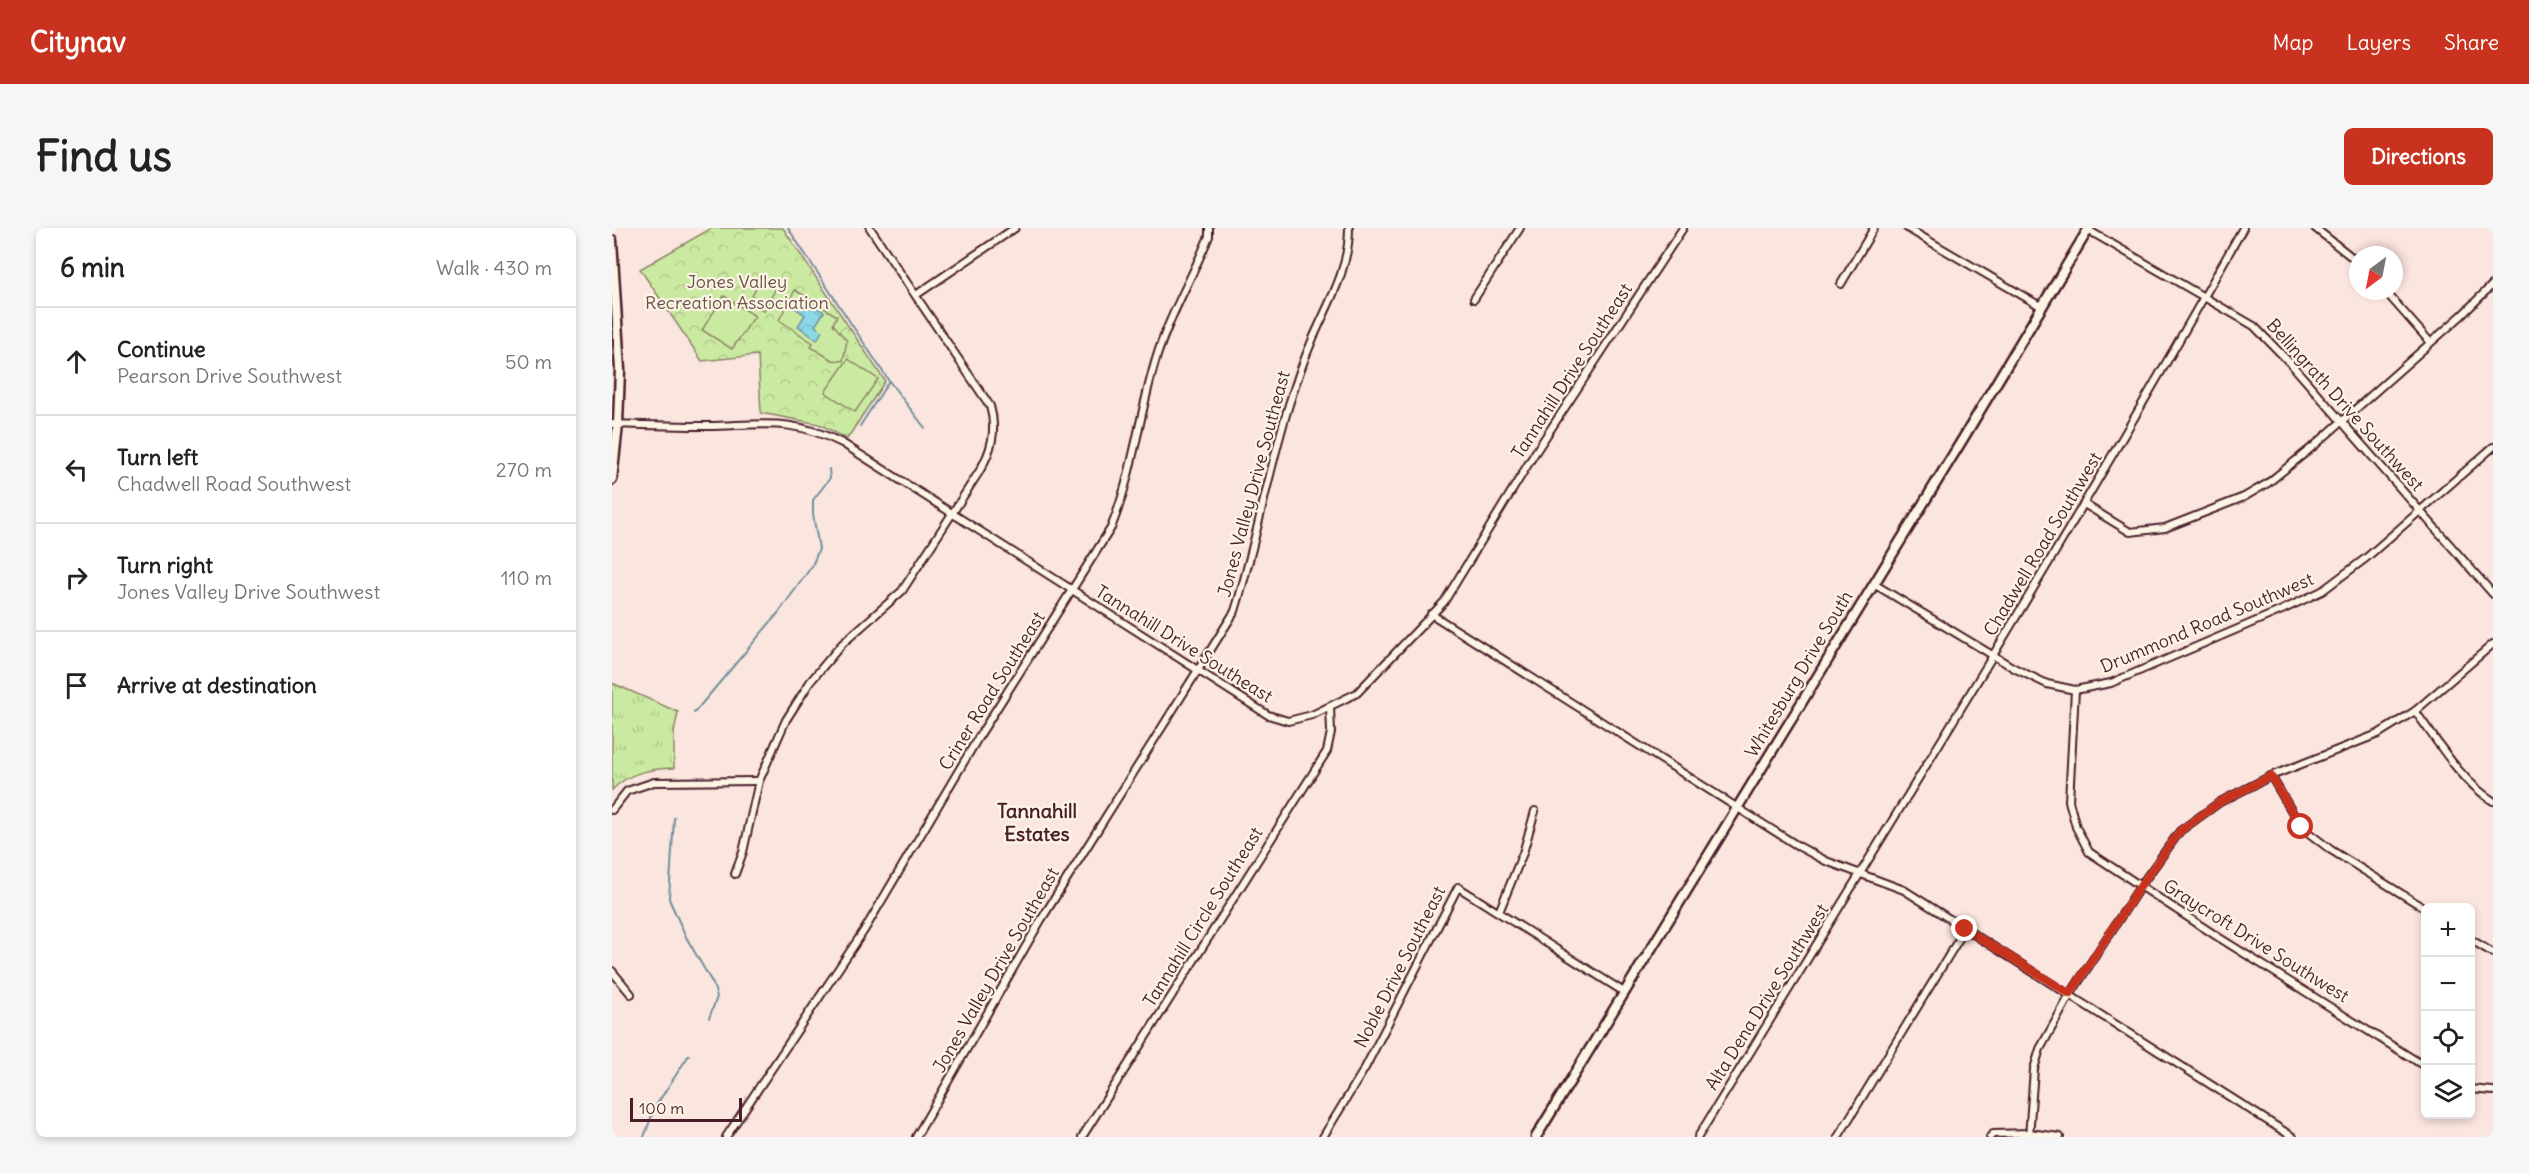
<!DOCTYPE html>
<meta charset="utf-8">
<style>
body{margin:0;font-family:Delius,sans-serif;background:#f6f6f6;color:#222}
.controls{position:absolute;right:18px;bottom:18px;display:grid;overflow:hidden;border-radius:9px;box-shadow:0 3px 9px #0003}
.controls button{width:54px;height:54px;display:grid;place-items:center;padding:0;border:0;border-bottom:2px solid #e0e0e0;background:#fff;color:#222;font:30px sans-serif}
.compass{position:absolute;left:1737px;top:18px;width:54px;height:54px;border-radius:50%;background:#fff;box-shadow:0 3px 9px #0003;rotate:212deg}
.scale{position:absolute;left:18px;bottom:15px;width:112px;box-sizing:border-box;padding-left:6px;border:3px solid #4a1f2b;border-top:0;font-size:16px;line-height:21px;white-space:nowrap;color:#4a1f2b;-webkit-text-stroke:4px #fcf5e5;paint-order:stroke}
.stop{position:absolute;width:18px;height:18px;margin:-14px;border:4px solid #c8321e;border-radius:50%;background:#fff}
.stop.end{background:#c8321e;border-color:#fff;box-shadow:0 2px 6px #0008}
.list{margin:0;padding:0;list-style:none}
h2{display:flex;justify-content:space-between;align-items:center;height:78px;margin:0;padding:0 24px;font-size:26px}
h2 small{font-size:20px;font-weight:400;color:#767676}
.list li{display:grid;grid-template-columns:39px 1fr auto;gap:18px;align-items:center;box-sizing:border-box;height:108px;padding:0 24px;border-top:2px solid #e0e0e0}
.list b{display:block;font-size:22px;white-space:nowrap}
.list p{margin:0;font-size:20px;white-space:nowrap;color:#767676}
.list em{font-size:20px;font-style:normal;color:#767676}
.icon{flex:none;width:33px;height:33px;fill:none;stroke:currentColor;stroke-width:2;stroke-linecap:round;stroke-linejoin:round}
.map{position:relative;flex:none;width:1881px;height:909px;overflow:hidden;border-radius:9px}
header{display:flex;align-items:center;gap:36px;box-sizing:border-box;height:84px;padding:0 30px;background:#c8321e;color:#fff}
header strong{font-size:28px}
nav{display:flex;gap:33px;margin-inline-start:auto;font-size:21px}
.intro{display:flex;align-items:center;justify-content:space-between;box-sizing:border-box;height:144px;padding:0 36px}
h1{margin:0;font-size:42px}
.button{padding:15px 27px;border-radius:9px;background:#c8321e;color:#fff;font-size:21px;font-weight:700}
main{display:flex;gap:36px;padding:0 36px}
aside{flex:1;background:#fff;border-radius:9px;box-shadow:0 3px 9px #0003}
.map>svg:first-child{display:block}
.grass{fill:url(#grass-tufts);stroke:#8a8466;stroke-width:1.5}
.forest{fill:url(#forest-crowns);stroke:#8a8466;stroke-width:1.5}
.pitch{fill:#cbeaa1;stroke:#8a8466;stroke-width:1.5}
.water{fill:url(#water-waves);stroke:#708f9c;stroke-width:1.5}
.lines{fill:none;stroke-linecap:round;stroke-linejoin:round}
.stream{stroke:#708f9c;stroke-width:2}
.street-casing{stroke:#4a1f2b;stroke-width:10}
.secondary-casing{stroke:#4a1f2b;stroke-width:13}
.street{stroke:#fcf5e5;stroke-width:6}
.secondary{stroke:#fcf5e5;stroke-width:8}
.route{stroke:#c8321e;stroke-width:8}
.labels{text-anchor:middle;stroke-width:4.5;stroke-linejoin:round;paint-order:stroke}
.park-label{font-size:18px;fill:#6a5248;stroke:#fcf5e5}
.street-label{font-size:18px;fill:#4a1f2b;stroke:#fcf5e5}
.neighbourhood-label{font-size:20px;font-weight:bold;fill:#4a1f2b;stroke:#fcf5e5}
</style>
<header>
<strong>Citynav</strong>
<nav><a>Map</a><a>Layers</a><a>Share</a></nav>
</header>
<div class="intro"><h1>Find us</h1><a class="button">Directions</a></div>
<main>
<aside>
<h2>6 min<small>Walk · 430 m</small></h2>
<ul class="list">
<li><svg class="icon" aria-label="ahead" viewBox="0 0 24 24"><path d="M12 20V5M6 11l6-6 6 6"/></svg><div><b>Continue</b><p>Pearson Drive Southwest</p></div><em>50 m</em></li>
<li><svg class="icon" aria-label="left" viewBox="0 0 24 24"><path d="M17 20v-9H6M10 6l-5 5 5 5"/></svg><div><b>Turn left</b><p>Chadwell Road Southwest</p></div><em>270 m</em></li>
<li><svg class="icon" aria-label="right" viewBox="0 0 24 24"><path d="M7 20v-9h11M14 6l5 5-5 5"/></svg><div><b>Turn right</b><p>Jones Valley Drive Southwest</p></div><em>110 m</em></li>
<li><svg class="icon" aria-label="arrive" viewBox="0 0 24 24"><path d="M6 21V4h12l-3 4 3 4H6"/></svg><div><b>Arrive at destination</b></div></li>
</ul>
</aside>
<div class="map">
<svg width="1881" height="909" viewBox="0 0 1881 909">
<defs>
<pattern id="grass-tufts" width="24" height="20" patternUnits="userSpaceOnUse" patternTransform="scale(1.5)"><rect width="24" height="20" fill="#cbeaa1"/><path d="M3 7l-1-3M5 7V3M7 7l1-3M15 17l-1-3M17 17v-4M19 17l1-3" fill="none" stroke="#b0c88b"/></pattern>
<pattern id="forest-crowns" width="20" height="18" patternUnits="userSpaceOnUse" patternTransform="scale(1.5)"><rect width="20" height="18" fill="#cbeaa1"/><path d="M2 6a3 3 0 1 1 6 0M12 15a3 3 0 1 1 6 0" fill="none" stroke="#b0c88b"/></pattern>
<pattern id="water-waves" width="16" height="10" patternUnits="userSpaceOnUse" patternTransform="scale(1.5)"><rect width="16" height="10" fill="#8ad9e8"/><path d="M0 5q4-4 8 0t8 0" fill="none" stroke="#79bac7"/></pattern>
</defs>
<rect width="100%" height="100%" fill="#fbe5df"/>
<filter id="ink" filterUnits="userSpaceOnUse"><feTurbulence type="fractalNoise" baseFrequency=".0167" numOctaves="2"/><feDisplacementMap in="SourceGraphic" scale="12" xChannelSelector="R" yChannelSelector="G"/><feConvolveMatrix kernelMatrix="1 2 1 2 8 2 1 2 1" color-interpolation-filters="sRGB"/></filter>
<g filter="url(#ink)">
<path class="grass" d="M0,455L66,484L62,505V540C38,541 17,544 0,562Z"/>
<polygon class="forest" points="100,0 171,0 273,153 235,211 207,196 149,185 146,127 90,133 28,41"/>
<g class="pitch">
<polygon points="150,49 165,58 152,83 137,74"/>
<polygon points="183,62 225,88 221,96 235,113 231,133 220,132 199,119 201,115 167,92"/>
<polygon points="112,68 143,88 120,121 90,102"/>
<polygon points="236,131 266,151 243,184 213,164"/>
</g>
<polygon class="water" points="189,70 212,84 203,98 210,103 205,112 186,98 193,87 183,80"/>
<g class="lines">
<g class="stream">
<polyline points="176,0 277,153 313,200"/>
<polyline points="248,198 277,153"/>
<polyline points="82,485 167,384 200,338 207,321 201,286 201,272 218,250 217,241"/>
<polyline points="62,590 57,671 74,709 101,756 105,769 97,790"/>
<polyline points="32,909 43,879 77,827"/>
</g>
<defs>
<g id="street">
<polyline points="1295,0 1430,79"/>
<polyline points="1703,0 1746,34"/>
<polyline points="1476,2 1642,98 1680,137 1881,366"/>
<polyline points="1229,56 1262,0"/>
<polyline points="1773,63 1818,114"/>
<polyline points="304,67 403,0"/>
<polyline points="862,71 908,0"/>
<path d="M0,196C32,197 64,198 96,198C150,197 179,189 230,215L656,487L676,493L700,487L745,465L832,374L923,225L1071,0"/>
<polyline points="1472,276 1518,304 1553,300 1632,269 1656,255 1703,217 1850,87 1881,56"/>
<polyline points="1262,356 1402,440 1435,456 1463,462 1499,455 1670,382 1710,363 1754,330 1881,219"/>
<polyline points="819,386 1186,618 1214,633 1292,662 1681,909"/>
<polyline points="1463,462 1457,573 1464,599 1477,624 1606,709 1814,839"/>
<path d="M1803,483C1826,514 1848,552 1881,573"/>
<polyline points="1659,548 1689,599 1719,622 1814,681"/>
<polyline points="0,582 15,563 42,554 147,553"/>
<path d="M123,646L131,624L147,553L174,492L198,454L230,416L290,363L367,244C380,222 385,202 378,178L258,0"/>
<polyline points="887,684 911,625 923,583"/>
<polyline points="1858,711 1881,725"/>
<polyline points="0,743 19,766"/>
<polyline points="1858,861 1881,863"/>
<path d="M114,909L253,701L366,510L499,300C521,246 527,187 544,131C557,88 580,50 597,8V0"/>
<path d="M304,909L429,692L623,383C645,312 657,238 680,167C688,142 697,118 708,95C723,63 737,35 737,0"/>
<polyline points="470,909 715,523 719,504 718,479"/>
<polyline points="711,909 753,840 846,659 1012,764"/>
<path d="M1086,909C1271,608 1458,308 1631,0"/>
<polyline points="1226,909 1353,701"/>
<polyline points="1378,909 1381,906 1417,905 1448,909"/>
<polyline points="1417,909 1422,841 1428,821 1458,767 1529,657 1568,603 1608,574 1659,548 1766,506 1803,483 1881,416"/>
</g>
<g id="secondary">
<polyline points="0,12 8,142 6,196 0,252"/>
<polyline points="924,909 1352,209 1477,0"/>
</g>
</defs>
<use href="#street" class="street-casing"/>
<use href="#secondary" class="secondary-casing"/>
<use href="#street" class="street"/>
<use href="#secondary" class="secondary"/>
</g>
</g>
<g class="lines" filter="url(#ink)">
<polyline class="route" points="1353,701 1458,766 1529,657 1568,603 1608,574 1659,548 1689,599"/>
</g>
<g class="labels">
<g class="park-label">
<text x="125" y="60">Jones Valley<tspan x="125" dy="21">Recreation Association</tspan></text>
</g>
<g class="street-label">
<text transform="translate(960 143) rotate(-57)" y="6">Tannahill Drive Southeast</text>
<text transform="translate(1733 177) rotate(48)" y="6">Bellingrath Drive Southwest</text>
<text transform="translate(642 256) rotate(-75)" y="6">Jones Valley Drive Southeast</text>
<text transform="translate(1431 316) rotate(-59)" y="6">Chadwell Road Southwest</text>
<text transform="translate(1595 395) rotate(-23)" y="6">Drummond Road Southwest</text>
<text transform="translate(572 416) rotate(32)" y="6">Tannahill Drive Southeast</text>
<text transform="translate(1187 446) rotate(-59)" y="6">Whitesburg Drive South</text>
<text transform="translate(380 463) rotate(-58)" y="6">Criner Road Southeast</text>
<text transform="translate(591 689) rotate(-58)" y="6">Tannahill Circle Southeast</text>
<text transform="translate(1644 713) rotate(32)" y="6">Graycroft Drive Southwest</text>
<text transform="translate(788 739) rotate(-63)" y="6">Noble Drive Southeast</text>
<text transform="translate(384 742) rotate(-60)" y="6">Jones Valley Drive Southeast</text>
<text transform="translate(1155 769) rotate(-58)" y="6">Alta Dena Drive Southwest</text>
</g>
<g class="neighbourhood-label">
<text x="425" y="590">Tannahill<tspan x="425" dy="23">Estates</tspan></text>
</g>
</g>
</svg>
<div class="controls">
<button>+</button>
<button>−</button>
<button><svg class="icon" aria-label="locate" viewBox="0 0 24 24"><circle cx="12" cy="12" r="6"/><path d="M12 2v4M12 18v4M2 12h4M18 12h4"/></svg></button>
<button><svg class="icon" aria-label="layers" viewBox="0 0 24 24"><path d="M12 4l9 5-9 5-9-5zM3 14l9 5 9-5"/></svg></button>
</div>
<svg class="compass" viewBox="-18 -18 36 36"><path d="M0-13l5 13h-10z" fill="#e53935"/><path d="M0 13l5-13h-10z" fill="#767676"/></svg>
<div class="scale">100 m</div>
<div class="stop" style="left:1689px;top:599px"></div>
<div class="stop end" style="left:1353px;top:701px"></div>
</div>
</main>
